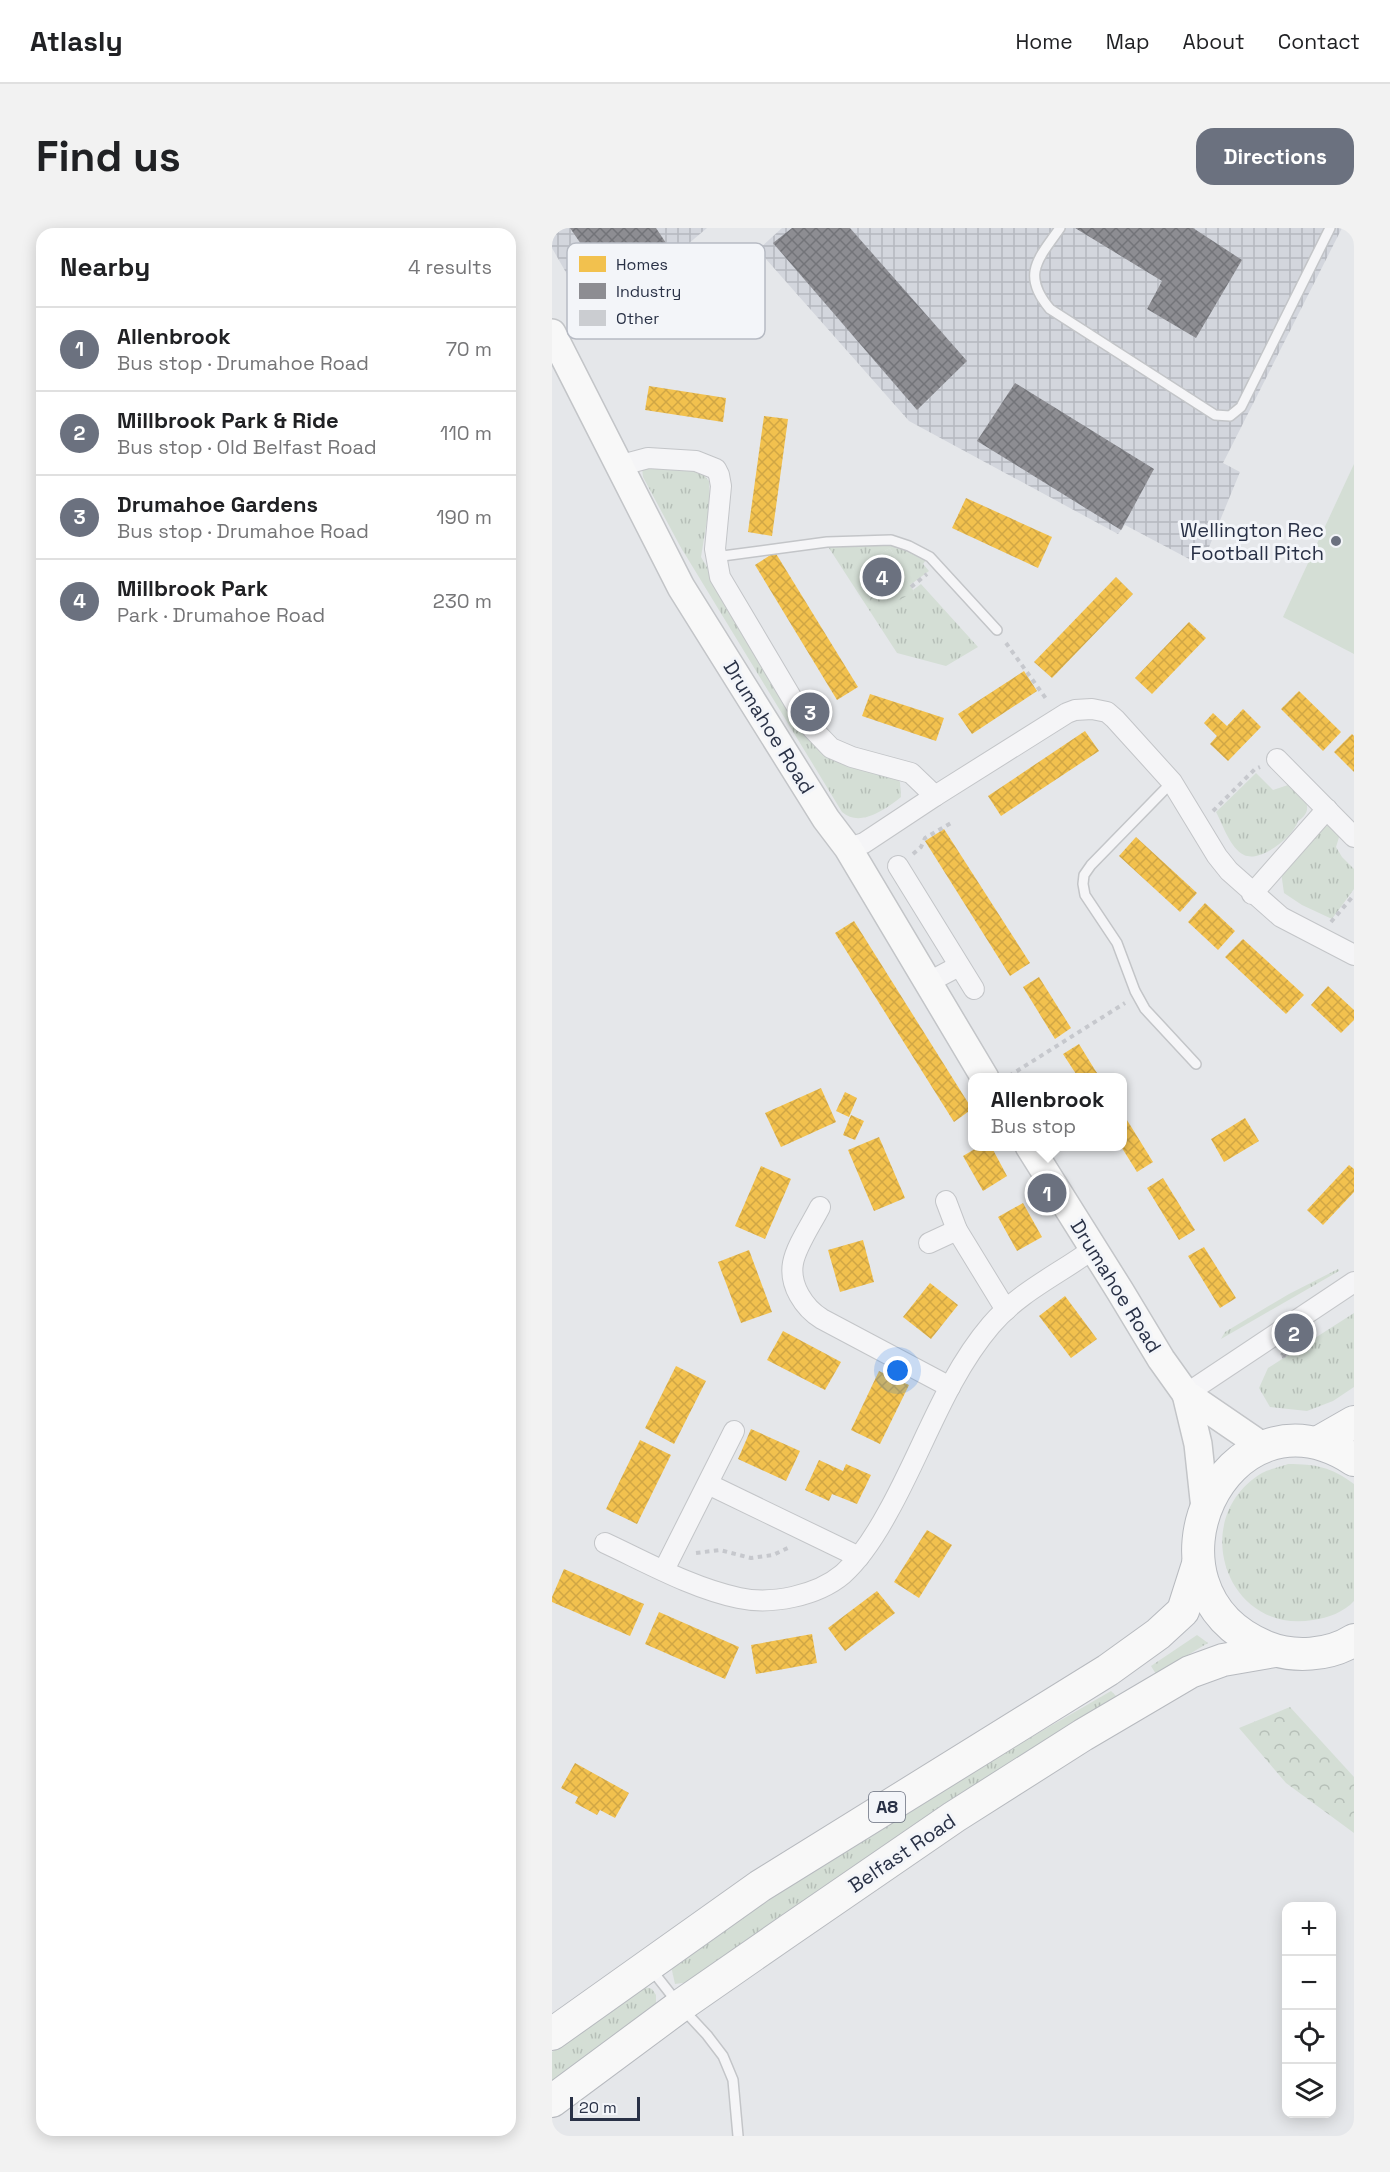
<!DOCTYPE html>
<meta charset="utf-8">
<style>
body{margin:0;font-family:"Space Grotesk",sans-serif;background:#f2f2f2;color:#202124}
.controls{position:absolute;right:18px;bottom:18px;display:grid;overflow:hidden;border-radius:12px;box-shadow:0 3px 15px #0003}
.controls button{width:54px;height:54px;display:grid;place-items:center;padding:0;border:0;border-bottom:2px solid #e0e0e0;background:#fff;color:#202124;font:30px sans-serif}
.scale{position:absolute;left:18px;bottom:15px;width:70px;box-sizing:border-box;padding-left:6px;border:3px solid #293146;border-top:0;font-size:16px;line-height:21px;white-space:nowrap;color:#293146;-webkit-text-stroke:4px #f3f5f9;paint-order:stroke}
.you{position:absolute;left:346px;top:1143px;width:21px;height:21px;margin:-15px;border:4px solid #fff;border-radius:50%;background:#1a73e8;box-shadow:0 0 0 9px #1a73e833}
.badge{display:grid;place-items:center;width:39px;height:39px;border-radius:50%;background:#6b717f;color:#fff;font-size:20px;font-weight:700}
.pin{position:absolute;translate:-50% -50%;border:3px solid #fff;box-shadow:0 2px 6px #0006}
.popup{position:absolute;left:416px;top:845px;width:159px;height:78px;box-sizing:border-box;display:grid;place-content:center;border-radius:12px;background:#fff;filter:drop-shadow(0 2px 4px #0005);font-size:20px;white-space:nowrap;color:#757577}
.popup b{font-size:22px;color:#202124}
.popup::after{content:'';position:absolute;left:50%;top:100%;margin-left:-12px;border:12px solid transparent;border-top-color:#fff}
.list{margin:0;padding:0;list-style:none}
h2{display:flex;justify-content:space-between;align-items:center;height:78px;margin:0;padding:0 24px;font-size:26px}
h2 small{font-size:20px;font-weight:400;color:#757577}
.list li{display:grid;grid-template-columns:39px 1fr auto;gap:18px;align-items:center;box-sizing:border-box;height:84px;padding:0 24px;border-top:2px solid #e0e0e0}
.list b{display:block;font-size:22px;white-space:nowrap}
.list p{margin:0;font-size:20px;white-space:nowrap;color:#757577}
.list em{font-size:20px;font-style:normal;color:#757577}
.icon{flex:none;width:33px;height:33px;fill:none;stroke:currentColor;stroke-width:2;stroke-linecap:round;stroke-linejoin:round}
.map{position:relative;flex:none;width:802px;height:1908px;overflow:hidden;border-radius:18px}
header{display:flex;align-items:center;gap:36px;box-sizing:border-box;height:84px;padding:0 30px;background:#fff;border-bottom:2px solid #e0e0e0}
header strong{font-size:28px}
nav{display:flex;gap:33px;margin-inline-start:auto;font-size:21px}
.intro{display:flex;align-items:center;justify-content:space-between;box-sizing:border-box;height:144px;padding:0 36px}
h1{margin:0;font-size:42px}
.button{padding:15px 27px;border-radius:18px;background:#6b717f;color:#fff;font-size:21px;font-weight:700}
main{display:flex;gap:36px;padding:0 36px}
aside{flex:1;background:#fff;border-radius:18px;box-shadow:0 3px 15px #0003}
.map>svg:first-child{display:block}
.industrial{fill:url(#industrial-grid)}
.grass{fill:url(#grass-tufts)}
.forest{fill:url(#forest-crowns)}
.pitch{fill:#d4ded5}
.homes{fill:url(#homes-cross-hatch)}
.industry{fill:url(#industry-cross-hatch)}
.building{fill:url(#building-cross-hatch)}
.lines{fill:none;stroke-linecap:round;stroke-linejoin:round}
.service-casing{stroke:#c3c5c8;stroke-width:12}
.minor-casing{stroke:#c3c5c8;stroke-width:22}
.secondary-casing{stroke:#c3c5c8;stroke-width:30}
.trunk-casing{stroke:#b7babf;stroke-width:34}
.path{stroke:#c6c8cd;stroke-width:4;stroke-dasharray:4.5 4.5;stroke-linecap:butt}
.service{stroke:#f5f5f7;stroke-width:9}
.minor{stroke:#f5f5f7;stroke-width:20}
.secondary{stroke:#f8f8f8;stroke-width:27}
.trunk{stroke:#f8f8f8;stroke-width:32}
.poi-dot{fill:#6b717f;stroke:#f3f5f9;stroke-width:2}
.labels{text-anchor:middle;stroke-width:6;stroke-linejoin:round;paint-order:stroke}
.shield{fill:#f3f5f9;stroke:#666c7c;stroke-width:1.5}
.shield-label{font-size:18px;font-weight:bold;fill:#293146}
.poi-label{font-size:20px;fill:#293146;stroke:#f3f5f9;text-anchor:end}
.street-label{font-size:20px;fill:#293146;stroke:#f3f5f9}
.key{fill:#f3f5f9;stroke:#b6bac3;stroke-width:1.5}
.key-label{font-size:16px;fill:#293146}
</style>
<header>
<strong>Atlasly</strong>
<nav><a>Home</a><a>Map</a><a>About</a><a>Contact</a></nav>
</header>
<div class="intro"><h1>Find us</h1><a class="button">Directions</a></div>
<main>
<aside>
<h2>Nearby<small>4 results</small></h2>
<ul class="list">
<li><span class="badge">1</span><div><b>Allenbrook</b><p>Bus stop · Drumahoe Road</p></div><em>70 m</em></li>
<li><span class="badge">2</span><div><b>Millbrook Park &amp; Ride</b><p>Bus stop · Old Belfast Road</p></div><em>110 m</em></li>
<li><span class="badge">3</span><div><b>Drumahoe Gardens</b><p>Bus stop · Drumahoe Road</p></div><em>190 m</em></li>
<li><span class="badge">4</span><div><b>Millbrook Park</b><p>Park · Drumahoe Road</p></div><em>230 m</em></li>
</ul>
</aside>
<div class="map">
<svg width="802" height="1908" viewBox="0 0 802 1908">
<defs>
<pattern id="industrial-grid" width="8" height="8" patternUnits="userSpaceOnUse" patternTransform="scale(1.5)"><rect width="8" height="8" fill="#d3d6dd"/><path d="M0 4h8M4 0v8" fill="none" stroke="#b5b8bf"/></pattern>
<pattern id="grass-tufts" width="24" height="20" patternUnits="userSpaceOnUse" patternTransform="scale(1.5)"><rect width="24" height="20" fill="#d4ded5"/><path d="M3 7l-1-3M5 7V3M7 7l1-3M15 17l-1-3M17 17v-4M19 17l1-3" fill="none" stroke="#b6bfb8"/></pattern>
<pattern id="forest-crowns" width="20" height="18" patternUnits="userSpaceOnUse" patternTransform="scale(1.5)"><rect width="20" height="18" fill="#d4ded5"/><path d="M2 6a3 3 0 1 1 6 0M12 15a3 3 0 1 1 6 0" fill="none" stroke="#b6bfb8"/></pattern>
<pattern id="homes-cross-hatch" width="8" height="8" patternUnits="userSpaceOnUse" patternTransform="scale(1.5)"><rect width="8" height="8" fill="#f2c14e"/><path d="M0 0l8 8M0 8l8-8" fill="none" stroke="#d0a645"/></pattern>
<pattern id="industry-cross-hatch" width="8" height="8" patternUnits="userSpaceOnUse" patternTransform="scale(1.5)"><rect width="8" height="8" fill="#8d8d92"/><path d="M0 0l8 8M0 8l8-8" fill="none" stroke="#737479"/></pattern>
<pattern id="building-cross-hatch" width="8" height="8" patternUnits="userSpaceOnUse" patternTransform="scale(1.5)"><rect width="8" height="8" fill="#cbcdd1"/><path d="M0 0l8 8M0 8l8-8" fill="none" stroke="#aeb0b5"/></pattern>
</defs>
<rect width="100%" height="100%" fill="#e5e7ea"/>
<g class="industrial">
<polygon points="0,0 155,0 64,77 20,55 0,20"/>
<polygon points="230,0 790,0 671,235 688,244 655,324 644,320 639,332 573,297 566,306 357,193 206,22"/>
</g>
<g class="grass">
<path d="M97,236L147,242L157,253L158,274L149,329L215,441L262,513L340,546L348,554L349,569C334,581 308,600 290,584L128,318L91,249L90,240Z"/>
<polygon points="337,314 374,332 371,336 377,343 358,357 338,320 301,341 362,364 361,362 369,356 426,419 394,438 345,425 275,317"/>
<path d="M704,545L721,562L736,557L743,558C753,570 763,582 746,593C742,608 709,635 692,627C678,620 671,597 664,584Z"/>
<polygon points="775,598 782,598 788,606 784,619 790,629 802,641 802,661 780,691 750,677 732,665 729,644 766,602"/>
<polygon points="786,1041 787,1043 669,1111 673,1104 737,1066"/>
<polygon points="802,1085 802,1159 781,1173 755,1183 718,1179 707,1160 716,1140"/>
<path d="M736,1236C764,1236 779,1239 802,1256V1373C792,1384 776,1390 761,1392C674,1407 635,1290 710,1245C717,1241 728,1239 736,1236Z"/>
<polygon points="645,1407 656,1415 604,1446 599,1438"/>
<polygon points="559,1463 565,1469 138,1754 123,1756 119,1738 208,1677 369,1573"/>
<polygon points="90,1758 100,1761 104,1767 104,1776 0,1853 0,1824"/>
</g>
<g class="forest">
<polygon points="338,320 362,364 325,384 301,340"/>
<polygon points="738,1479 802,1549 802,1605 734,1555 687,1500"/>
</g>
<polygon class="pitch" points="802,236 802,426 731,389"/>
<g class="homes">
<polygon points="97,158 174,170 171,194 93,182"/>
<polygon points="212,188 236,191 220,308 196,304"/>
<polygon points="414,270 500,309 486,340 400,300"/>
<polygon points="223,324 306,459 285,472 203,337"/>
<polygon points="564,349 581,366 500,450 482,434"/>
<polygon points="637,394 654,410 600,466 583,450"/>
<polygon points="472,443 485,463 420,506 406,486"/>
<polygon points="747,463 789,504 771,523 729,481"/>
<polygon points="318,466 392,490 384,513 310,488"/>
<polygon points="691,481 709,499 676,533 658,516 665,508 652,495 661,485 675,498"/>
<polygon points="533,503 547,523 449,588 436,568"/>
<polygon points="800,506 802,508 802,544 782,524"/>
<polygon points="392,601 478,735 458,748 373,613"/>
<polygon points="584,609 645,665 628,684 567,628"/>
<polygon points="653,675 683,703 666,722 636,694"/>
<polygon points="302,693 420,881 402,894 283,705"/>
<polygon points="691,711 752,767 734,786 673,729"/>
<polygon points="487,749 519,800 503,811 471,759"/>
<polygon points="776,758 802,782 802,792 789,805 759,777"/>
<polygon points="527,816 543,842 548,849 526,849 511,826"/>
<polygon points="269,860 284,894 229,919 213,885"/>
<polygon points="293,864 305,870 297,889 284,883"/>
<polygon points="570,884 601,934 585,944 570,920"/>
<polygon points="299,887 312,893 303,912 291,907"/>
<polygon points="693,890 707,913 672,934 659,911"/>
<polygon points="327,909 353,970 322,983 296,922"/>
<polygon points="428,918 439,918 455,948 431,963 411,928"/>
<polygon points="797,937 802,941 802,964 771,997 755,982"/>
<polygon points="209,938 239,951 213,1011 183,998"/>
<polygon points="611,950 643,1002 627,1012 595,960"/>
<polygon points="471,975 490,1009 465,1023 446,989"/>
<polygon points="311,1012 322,1054 288,1064 276,1022"/>
<polygon points="652,1019 684,1070 668,1080 636,1028"/>
<polygon points="197,1022 220,1084 189,1095 166,1034"/>
<polygon points="378,1055 406,1077 379,1111 351,1089"/>
<polygon points="513,1068 545,1111 519,1130 487,1088"/>
<polygon points="231,1103 289,1134 273,1162 215,1132"/>
<polygon points="124,1138 154,1153 122,1216 93,1200"/>
<polygon points="327,1143 357,1157 328,1216 299,1202"/>
<polygon points="199,1201 248,1223 234,1253 186,1231"/>
<polygon points="88,1212 119,1227 85,1296 54,1281"/>
<polygon points="267,1232 291,1243 294,1236 319,1247 305,1276 280,1266 277,1273 253,1262"/>
<polygon points="375,1302 400,1317 367,1370 342,1354"/>
<polygon points="12,1341 92,1376 78,1408 0,1374 0,1369"/>
<polygon points="325,1363 343,1385 293,1423 276,1400"/>
<polygon points="107,1384 187,1419 173,1451 93,1416"/>
<polygon points="260,1406 265,1435 204,1446 199,1417"/>
<polygon points="23,1535 77,1565 63,1590 48,1582 45,1587 23,1575 26,1569 9,1560"/>
</g>
<g class="industry">
<polygon points="18,0 104,0 122,27 64,67"/>
<polygon points="240,0 298,0 415,133 365,182 221,15"/>
<polygon points="523,0 641,0 690,32 644,110 595,81 610,53"/>
<polygon points="463,155 602,241 569,302 425,213"/>
</g>
<polygon class="building" points="741,1117 744,1122 731,1131 728,1126"/>
<g class="lines">
<defs>
<g id="service">
<path d="M508,0C486,31 469,47 498,81L663,187L678,188L689,179L778,0"/>
<polyline points="163,329 275,314 339,312 357,318 378,329 445,402"/>
<polyline points="620,554 539,637 532,647 531,656 533,667 565,715 583,763 593,781 644,836"/>
<polyline points="99,1741 128,1778 155,1807 171,1828 181,1852 186,1908"/>
</g>
<g id="minor">
<polyline points="66,238 96,230 144,233 164,241 167,247 169,258 163,321 168,349 254,494 279,520 300,529 359,545 383,568"/>
<polyline points="725,531 802,609"/>
<polyline points="296,620 312,615 383,568 515,485 523,482 540,481 555,484 563,491 620,554 665,628 677,643 729,689 802,727"/>
<polyline points="346,638 422,761"/>
<polyline points="700,666 775,581"/>
<polyline points="375,755 407,738"/>
<polyline points="394,973 405,1002 454,1082"/>
<path d="M268,979C260,995 244,1018 241,1035C237,1057 252,1080 270,1091L398,1159"/>
<polyline points="377,1015 405,1002"/>
<polyline points="634,1166 802,1054"/>
<polyline points="156,1256 307,1329"/>
<path d="M53,1315C96,1335 140,1360 187,1370C219,1377 265,1368 291,1346C310,1329 324,1306 336,1284C371,1222 393,1151 439,1097C467,1064 507,1046 541,1021"/>
<polyline points="112,1342 182,1203"/>
</g>
<g id="secondary">
<polyline points="0,105 129,359 274,591 296,620 433,850"/>
<polyline points="477,918 568,1063 609,1131 634,1166 710,1218"/>
<polyline points="634,1166 646,1216 653,1281"/>
</g>
<g id="trunk">
<polyline points="767,1214 802,1194"/>
<path d="M802,1232C674,1148 574,1361 714,1419C741,1430 777,1428 802,1412"/>
<polyline points="0,1806 208,1658 556,1442 606,1406 631,1383 646,1336"/>
<polyline points="0,1873 128,1778 236,1703 402,1589 531,1507 638,1444 671,1432 723,1423"/>
</g>
</defs>
<use href="#service" class="service-casing"/>
<use href="#minor" class="minor-casing"/>
<use href="#secondary" class="secondary-casing"/>
<use href="#trunk" class="trunk-casing"/>
<g class="path">
<polyline points="359,359 375,346"/>
<polyline points="454,415 495,472"/>
<polyline points="661,583 703,541 708,539"/>
<polyline points="361,626 369,619 373,610 401,594"/>
<polyline points="779,694 802,667"/>
<polyline points="457,848 573,775"/>
<polyline points="144,1325 168,1322 199,1330 221,1327 238,1319"/>
</g>
<use href="#service" class="service"/>
<use href="#minor" class="minor"/>
<use href="#secondary" class="secondary"/>
<use href="#trunk" class="trunk"/>
</g>
<circle class="poi-dot" cx="784" cy="313" r="6"/>
<g class="labels">
<rect class="shield" x="317" y="1564" width="36" height="30" rx="4.5"/>
<g class="shield-label">
<text x="335" y="1585">A8</text>
</g>
<g class="poi-label">
<text x="772" y="309">Wellington Rec<tspan x="772" dy="23">Football Pitch</tspan></text>
</g>
<g class="street-label">
<text transform="translate(217 499) rotate(58)" y="7">Drumahoe Road</text>
<text transform="translate(564 1058) rotate(58)" y="7">Drumahoe Road</text>
<text transform="translate(350 1625) rotate(-34)" y="7">Belfast Road</text>
</g>
</g>
<rect x="15" y="15" width="198" height="96" rx="9" class="key"/>
<rect x="27" y="28" width="27" height="16" fill="#f2c14e"/>
<rect x="27" y="55" width="27" height="16" fill="#8d8d92"/>
<rect x="27" y="82" width="27" height="16" fill="#cbcdd1"/>
<g class="key-label">
<text x="64" y="42">Homes</text>
<text x="64" y="69">Industry</text>
<text x="64" y="96">Other</text>
</g>
</svg>
<div class="controls">
<button>+</button>
<button>−</button>
<button><svg class="icon" aria-label="locate" viewBox="0 0 24 24"><circle cx="12" cy="12" r="6"/><path d="M12 2v4M12 18v4M2 12h4M18 12h4"/></svg></button>
<button><svg class="icon" aria-label="layers" viewBox="0 0 24 24"><path d="M12 4l9 5-9 5-9-5zM3 14l9 5 9-5"/></svg></button>
</div>
<div class="scale">20 m</div>
<div class="you"></div>
<div class="pin badge" style="left:495px;top:965px">1</div>
<div class="popup"><b>Allenbrook</b>Bus stop</div>
<div class="pin badge" style="left:742px;top:1105px">2</div>
<div class="pin badge" style="left:258px;top:484px">3</div>
<div class="pin badge" style="left:330px;top:349px">4</div>
</div>
</main>
